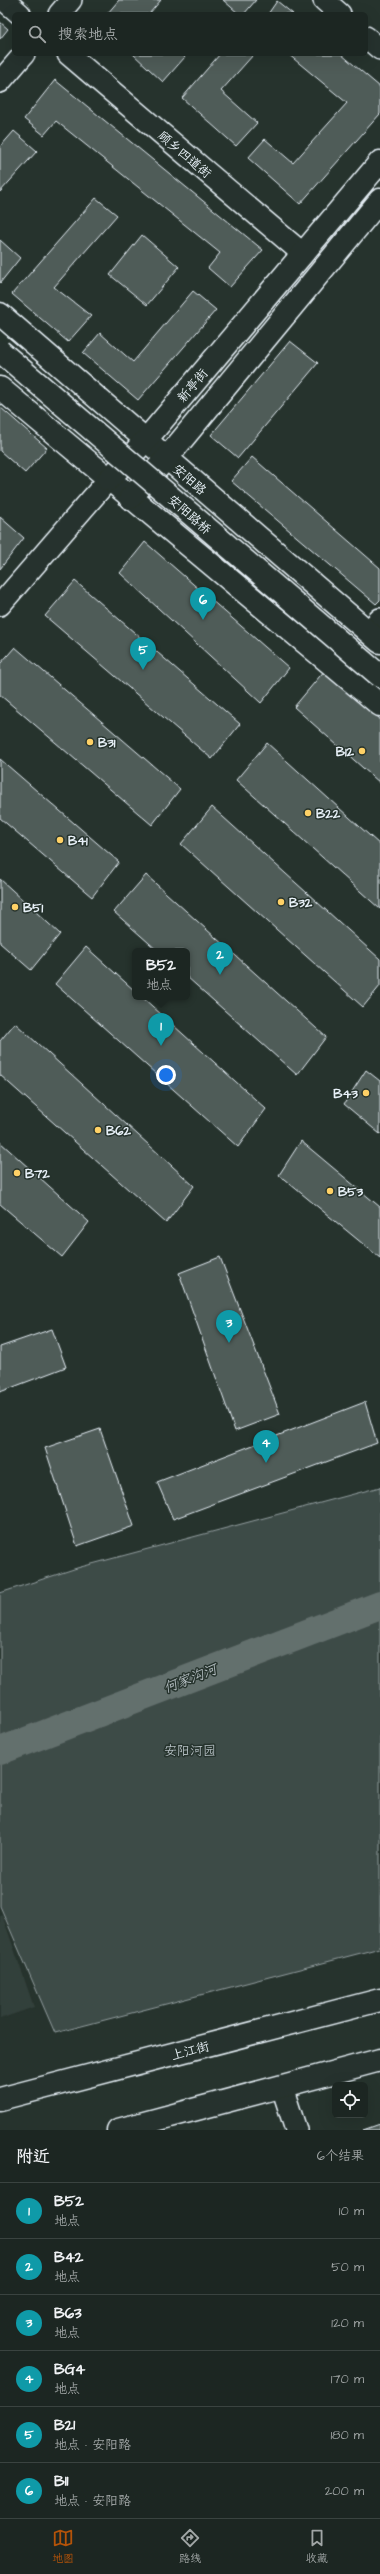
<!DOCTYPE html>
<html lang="zh">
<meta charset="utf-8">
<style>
body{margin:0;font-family:"Architects Daughter","LXGW WenKai TC",sans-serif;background:#252e2a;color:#f1f3f6}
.controls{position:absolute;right:12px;bottom:12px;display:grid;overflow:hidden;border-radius:6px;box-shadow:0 4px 16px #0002}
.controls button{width:36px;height:36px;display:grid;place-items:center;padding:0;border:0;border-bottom:1px solid #3a4340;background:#1c2622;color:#f1f3f6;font:20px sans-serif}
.you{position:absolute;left:166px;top:1075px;width:14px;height:14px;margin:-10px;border:3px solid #fff;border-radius:50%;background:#1a73e8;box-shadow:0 0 0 6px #1a73e833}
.badge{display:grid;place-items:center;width:26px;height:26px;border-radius:50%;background:#b45309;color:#fff;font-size:13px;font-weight:700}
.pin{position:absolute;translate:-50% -33px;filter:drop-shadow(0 1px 2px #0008)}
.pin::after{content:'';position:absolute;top:21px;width:14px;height:12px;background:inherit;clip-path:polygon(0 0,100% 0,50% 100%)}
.popup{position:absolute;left:132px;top:948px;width:58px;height:52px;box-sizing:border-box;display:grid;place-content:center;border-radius:6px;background:#1c2622;filter:drop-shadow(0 1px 3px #0005);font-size:13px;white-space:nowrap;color:#a0a5a5}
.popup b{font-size:15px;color:#f1f3f6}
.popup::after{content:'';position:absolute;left:50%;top:100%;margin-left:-8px;border:8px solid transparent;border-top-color:#1c2622}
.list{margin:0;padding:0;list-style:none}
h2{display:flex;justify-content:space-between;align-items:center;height:52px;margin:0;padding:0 16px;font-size:17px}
h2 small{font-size:13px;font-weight:400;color:#a0a5a5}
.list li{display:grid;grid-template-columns:26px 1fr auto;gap:12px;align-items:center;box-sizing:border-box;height:56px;padding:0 16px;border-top:1px solid #3a4340}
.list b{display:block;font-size:15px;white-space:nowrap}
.list p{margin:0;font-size:13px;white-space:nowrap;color:#a0a5a5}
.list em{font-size:13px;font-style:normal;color:#a0a5a5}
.icon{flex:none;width:22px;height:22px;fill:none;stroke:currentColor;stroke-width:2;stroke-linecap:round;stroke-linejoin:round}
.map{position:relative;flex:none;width:380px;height:2130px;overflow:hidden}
.search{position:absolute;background:#1c2622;box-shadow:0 4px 16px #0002;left:12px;right:12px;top:12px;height:44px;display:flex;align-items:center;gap:10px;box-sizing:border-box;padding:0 14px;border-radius:6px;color:#a0a5a5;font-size:15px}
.sheet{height:388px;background:#1c2622}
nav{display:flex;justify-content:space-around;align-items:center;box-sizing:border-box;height:56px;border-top:1px solid #3a4340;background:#1c2622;font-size:11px;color:#a0a5a5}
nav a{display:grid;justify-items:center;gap:2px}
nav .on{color:#b45309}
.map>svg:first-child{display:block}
.built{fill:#333f3a}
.green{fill:#3e4b47;stroke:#939ea0}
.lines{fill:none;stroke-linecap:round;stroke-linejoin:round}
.river{stroke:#636f6d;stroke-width:28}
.building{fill:#505c59;stroke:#e8f1f8}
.minor-casing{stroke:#e8f1f8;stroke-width:24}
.major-casing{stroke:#e8f1f8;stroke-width:25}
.minor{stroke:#26332d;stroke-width:21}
.major{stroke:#26332d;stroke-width:22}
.major-bridge-casing{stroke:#e8f1f8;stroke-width:25;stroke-linecap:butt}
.major-bridge{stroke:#26332d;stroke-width:22}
.poi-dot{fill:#ffd166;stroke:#26332d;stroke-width:1.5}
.labels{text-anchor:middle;stroke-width:3;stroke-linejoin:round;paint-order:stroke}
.street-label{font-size:13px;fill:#e8f1f8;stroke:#26332d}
.poi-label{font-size:13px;font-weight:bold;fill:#e8f1f8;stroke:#26332d;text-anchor:start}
.park-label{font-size:13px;fill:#b5bfc3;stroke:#26332d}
.water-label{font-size:14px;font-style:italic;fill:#b3bdc0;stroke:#26332d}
</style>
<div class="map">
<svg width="380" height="2130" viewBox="0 0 380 2130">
<rect width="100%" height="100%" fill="#26332d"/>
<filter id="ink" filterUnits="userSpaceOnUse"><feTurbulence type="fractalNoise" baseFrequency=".025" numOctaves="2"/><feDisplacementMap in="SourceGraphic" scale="8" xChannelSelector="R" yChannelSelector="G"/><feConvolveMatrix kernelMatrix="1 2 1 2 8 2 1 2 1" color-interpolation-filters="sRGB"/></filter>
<g filter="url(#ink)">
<polygon class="built" points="2,1914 34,2007 0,2019 0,1915"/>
<polygon class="green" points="380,1487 380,1948 55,2033 0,1906 0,1593 77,1568"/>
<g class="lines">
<polyline class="river" points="0,1751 380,1605"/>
</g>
<g class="building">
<polygon points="119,0 161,0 149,14 107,14"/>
<polygon points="223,0 256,0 244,14 239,14"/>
<polygon points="277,1 293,14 268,14"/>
<polygon points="0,22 8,29 0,39"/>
<polygon points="133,54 181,54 185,57 163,82"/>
<polygon points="220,54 254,54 221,91 257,123 236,146 182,98"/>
<polygon points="288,54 341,54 380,87 380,114 300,204 248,158 265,139 293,163 347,103"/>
<polygon points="55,80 263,250 230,287 208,268 220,253 56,121 44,135 24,119"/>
<polygon points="14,131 37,151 0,192 0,147"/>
<polygon points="96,198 117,215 54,287 91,316 68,342 12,294"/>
<polygon points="142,235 179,267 147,305 110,275"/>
<polygon points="0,240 20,258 0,283"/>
<polygon points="193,291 216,310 138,400 83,353 100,333 133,362"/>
<polygon points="290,341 318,363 238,458 211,435"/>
<polygon points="0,407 47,448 25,473 0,451"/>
<polygon points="252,457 380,568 380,600 376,604 231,481"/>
<polygon points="0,517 24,538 0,569"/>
<polygon points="145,542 289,668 261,703 120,573"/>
<polygon points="75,581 240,724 212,759 45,616"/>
<polygon points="15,647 180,789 152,825 0,695 0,664"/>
<polygon points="325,670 380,719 380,783 294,707"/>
<polygon points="267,743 380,845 380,909 236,780"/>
<polygon points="0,759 119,862 92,897 0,818"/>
<polygon points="212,807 380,959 380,986 363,1007 181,844"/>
<polygon points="146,875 326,1037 297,1075 187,977 187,951 158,951 114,912"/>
<polygon points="0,879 60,934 31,970 0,943"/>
<polygon points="86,947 135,991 135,997 142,997 266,1109 238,1147 55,984"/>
<polygon points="15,1023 194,1186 166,1223 0,1075 0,1041"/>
<polygon points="366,1070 380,1081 380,1134 344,1104"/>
<polygon points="301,1141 380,1207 380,1258 279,1175"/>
<polygon points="0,1142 89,1222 62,1257 0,1204"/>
<polygon points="220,1257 280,1414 235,1431 179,1273"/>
<polygon points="52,1329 66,1367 0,1392 0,1347"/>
<polygon points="365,1402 377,1443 173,1519 157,1482"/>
<polygon points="100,1429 134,1526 77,1546 45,1448"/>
<polygon points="380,2124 380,2130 363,2130"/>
</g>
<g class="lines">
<defs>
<g id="minor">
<polyline points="4,0 20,14"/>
<polyline points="324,0 340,14"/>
<polyline points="59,14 71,0"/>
<polyline points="366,37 380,49"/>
<polyline points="68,54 302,253"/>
<polyline points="0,82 24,54"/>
<polyline points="0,605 108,480"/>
<polyline points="368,632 380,619"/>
<polyline points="282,2087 296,2130"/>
</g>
<g id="major">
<polyline points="0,314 380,642"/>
<polyline points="0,388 380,705"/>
<polyline points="108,480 145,441 380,162"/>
<polyline points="130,498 166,459 380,200"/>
<polyline points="0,2099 380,2000"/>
<polyline points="118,2130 380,2060"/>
</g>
</defs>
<use href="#minor" class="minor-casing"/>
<use href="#major" class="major-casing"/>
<use href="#minor" class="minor"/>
<use href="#major" class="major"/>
<defs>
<polyline id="major-bridge" points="0,351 380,676"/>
</defs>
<use href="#major-bridge" class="major-bridge-casing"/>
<use href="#major-bridge" class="major-bridge"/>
</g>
</g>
<g class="poi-dot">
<circle cx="90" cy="742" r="4"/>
<circle cx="362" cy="751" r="4"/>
<circle cx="308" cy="813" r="4"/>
<circle cx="60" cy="840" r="4"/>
<circle cx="281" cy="902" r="4"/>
<circle cx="15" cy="907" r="4"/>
<circle cx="366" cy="1093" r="4"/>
<circle cx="98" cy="1130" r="4"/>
<circle cx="17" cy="1173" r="4"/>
<circle cx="330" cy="1191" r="4"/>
</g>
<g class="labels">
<g class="street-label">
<text transform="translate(185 154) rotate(40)" y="5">顾乡四道街</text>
<text transform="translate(192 385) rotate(-50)" y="5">新亭街</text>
<text transform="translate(190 479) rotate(41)" y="5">安阳路</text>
<text transform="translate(190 514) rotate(41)" y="5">安阳路桥</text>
<text transform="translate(190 2050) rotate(-15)" y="5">上江街</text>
</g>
<g class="poi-label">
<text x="98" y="747">B31</text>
<text x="354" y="756" text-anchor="end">B12</text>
<text x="316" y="818">B22</text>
<text x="68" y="845">B41</text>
<text x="289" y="907">B32</text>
<text x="23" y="912">B51</text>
<text x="358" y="1098" text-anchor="end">B43</text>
<text x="106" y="1135">B62</text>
<text x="25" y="1178">B72</text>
<text x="338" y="1196">B53</text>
</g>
<g class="park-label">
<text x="190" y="1755">安阳河园</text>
</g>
<g class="water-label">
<text transform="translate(190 1678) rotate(-21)" y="5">何家沟河</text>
</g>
</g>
</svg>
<div class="controls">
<button><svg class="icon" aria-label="locate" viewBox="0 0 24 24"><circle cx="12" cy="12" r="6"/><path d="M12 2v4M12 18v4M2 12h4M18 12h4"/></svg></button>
</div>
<div class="you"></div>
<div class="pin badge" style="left:161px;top:1046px;background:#0f9aa8">1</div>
<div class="popup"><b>B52</b>地点</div>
<div class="pin badge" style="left:220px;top:975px;background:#0f9aa8">2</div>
<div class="pin badge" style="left:229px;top:1343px;background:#0f9aa8">3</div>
<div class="pin badge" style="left:266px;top:1463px;background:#0f9aa8">4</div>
<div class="pin badge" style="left:143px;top:670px;background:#0f9aa8">5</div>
<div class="pin badge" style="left:203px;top:620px;background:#0f9aa8">6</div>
<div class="search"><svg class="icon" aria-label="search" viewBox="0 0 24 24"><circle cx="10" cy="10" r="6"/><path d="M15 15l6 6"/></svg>搜索地点</div>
</div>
<section class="sheet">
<h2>附近<small>6个结果</small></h2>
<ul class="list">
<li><span class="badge" style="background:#0f9aa8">1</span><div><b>B52</b><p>地点</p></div><em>10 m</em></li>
<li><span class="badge" style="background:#0f9aa8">2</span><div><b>B42</b><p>地点</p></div><em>50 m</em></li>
<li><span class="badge" style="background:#0f9aa8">3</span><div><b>B63</b><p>地点</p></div><em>120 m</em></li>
<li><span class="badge" style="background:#0f9aa8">4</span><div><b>BG4</b><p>地点</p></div><em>170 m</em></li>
<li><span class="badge" style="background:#0f9aa8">5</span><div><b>B21</b><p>地点 · 安阳路</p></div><em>180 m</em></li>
<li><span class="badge" style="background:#0f9aa8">6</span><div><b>B11</b><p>地点 · 安阳路</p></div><em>200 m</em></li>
</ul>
</section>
<nav>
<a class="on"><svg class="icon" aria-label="map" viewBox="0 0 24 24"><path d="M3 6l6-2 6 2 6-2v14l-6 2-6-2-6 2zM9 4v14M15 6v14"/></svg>地图</a>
<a><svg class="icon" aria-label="directions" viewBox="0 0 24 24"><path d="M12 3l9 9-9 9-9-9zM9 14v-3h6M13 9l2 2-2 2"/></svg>路线</a>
<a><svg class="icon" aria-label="saved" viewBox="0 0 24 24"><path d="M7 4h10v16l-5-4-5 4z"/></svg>收藏</a>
</nav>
